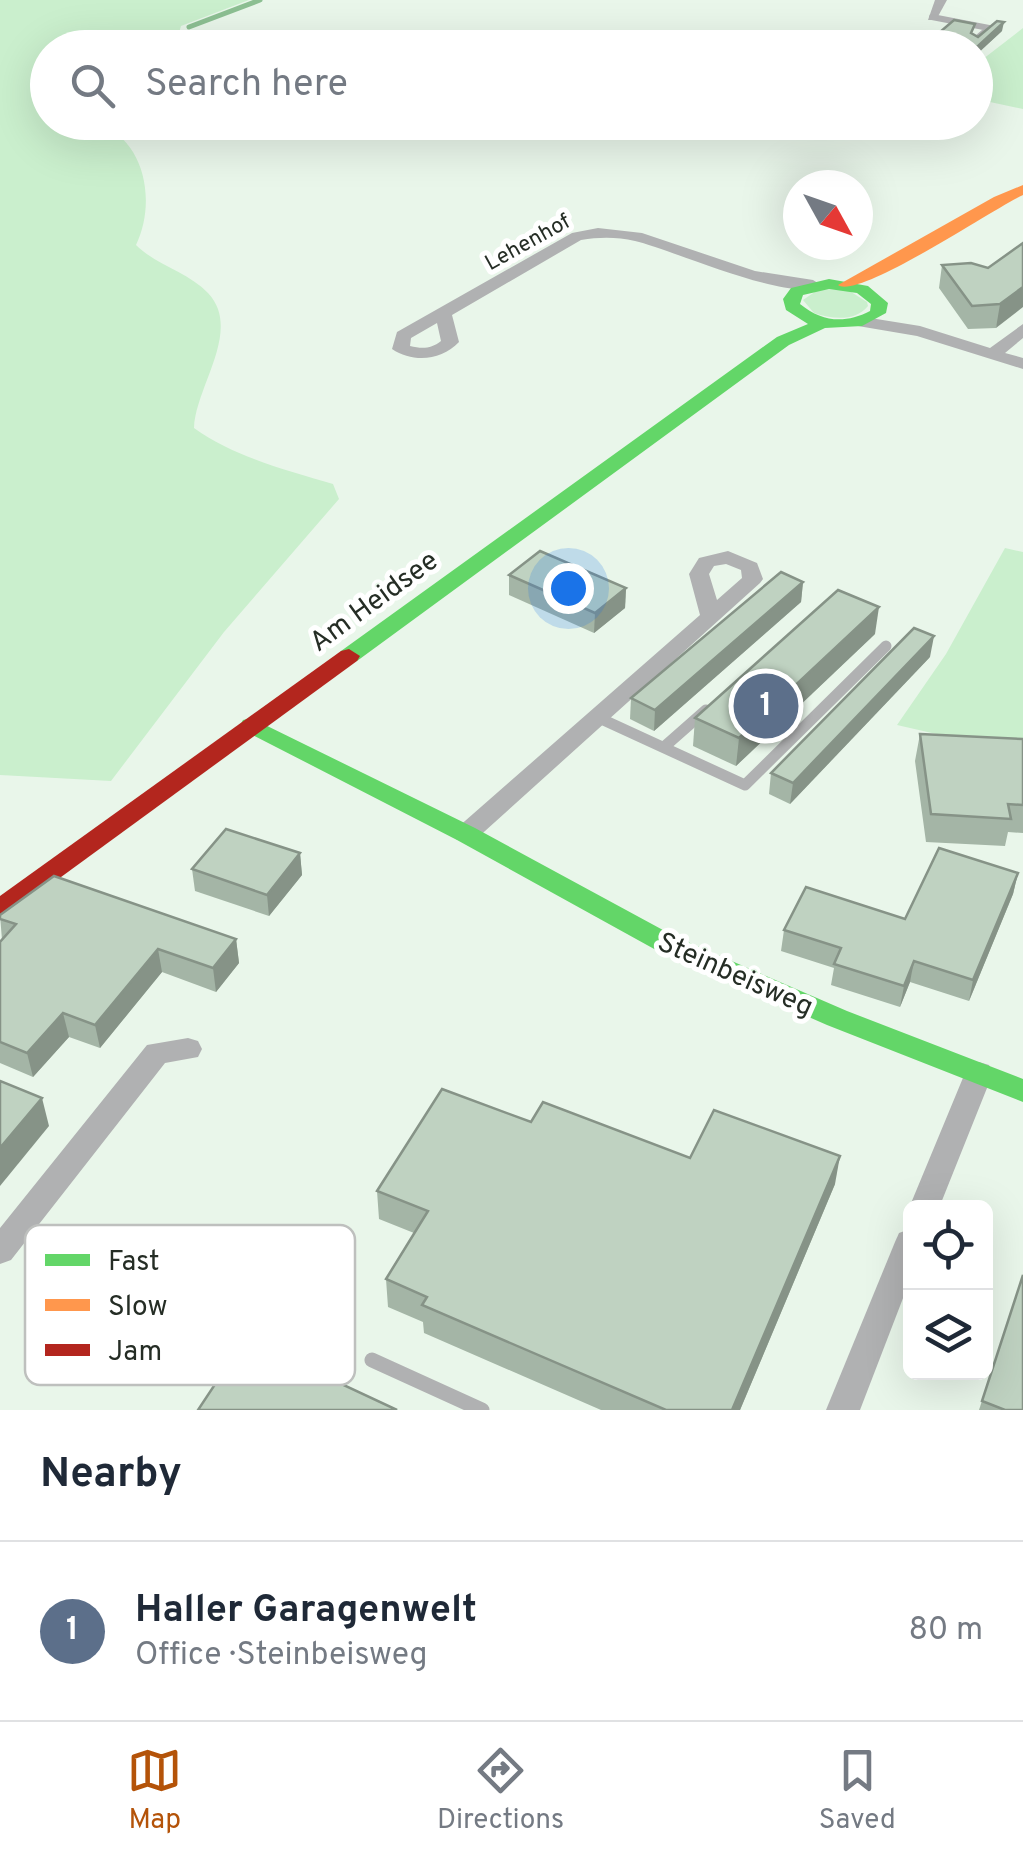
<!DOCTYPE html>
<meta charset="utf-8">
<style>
body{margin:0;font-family:Overpass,sans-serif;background:#f6f6f7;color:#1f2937}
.controls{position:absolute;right:30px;bottom:30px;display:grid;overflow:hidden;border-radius:15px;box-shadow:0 10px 40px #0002}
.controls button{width:90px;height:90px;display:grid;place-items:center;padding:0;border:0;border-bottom:2px solid #e0e1e3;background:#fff;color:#1f2937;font:50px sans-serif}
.compass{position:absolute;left:783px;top:170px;width:90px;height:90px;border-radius:50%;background:#fff;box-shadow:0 10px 40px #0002;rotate:130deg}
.you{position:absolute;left:568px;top:588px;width:35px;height:35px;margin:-25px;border:8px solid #fff;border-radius:50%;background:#1a73e8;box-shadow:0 0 0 15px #1a73e833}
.badge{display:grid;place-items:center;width:65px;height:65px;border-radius:50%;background:#b45309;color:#fff;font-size:32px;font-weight:700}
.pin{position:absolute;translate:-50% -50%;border:5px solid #fff;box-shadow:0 2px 10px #0006}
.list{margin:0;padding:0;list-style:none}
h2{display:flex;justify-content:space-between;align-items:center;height:130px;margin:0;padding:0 40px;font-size:42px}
h2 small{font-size:32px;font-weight:400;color:#747a83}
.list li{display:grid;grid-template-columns:65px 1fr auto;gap:30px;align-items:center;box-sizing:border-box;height:180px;padding:0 40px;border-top:2px solid #e0e1e3}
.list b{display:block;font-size:38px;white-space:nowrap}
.list p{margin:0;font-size:32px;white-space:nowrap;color:#747a83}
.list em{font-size:32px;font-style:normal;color:#747a83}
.icon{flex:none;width:55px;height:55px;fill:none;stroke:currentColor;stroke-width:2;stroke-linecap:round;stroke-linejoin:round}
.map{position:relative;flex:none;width:1023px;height:1410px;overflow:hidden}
.search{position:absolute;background:#fff;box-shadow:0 10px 40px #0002;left:30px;right:30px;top:30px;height:110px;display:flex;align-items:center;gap:25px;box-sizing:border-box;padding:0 35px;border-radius:55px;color:#747a83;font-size:38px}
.sheet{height:310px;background:#fff}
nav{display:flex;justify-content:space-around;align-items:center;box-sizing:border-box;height:140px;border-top:2px solid #e0e1e3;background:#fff;font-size:28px;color:#747a83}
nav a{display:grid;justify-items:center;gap:5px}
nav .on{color:#b45309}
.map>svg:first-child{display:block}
.green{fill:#caefcd}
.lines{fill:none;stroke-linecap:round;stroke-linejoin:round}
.stream{stroke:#8cbf92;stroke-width:5}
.lane-far2{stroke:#b0b1b2;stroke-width:6}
.lane-far1{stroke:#b0b1b2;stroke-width:11}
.lane{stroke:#b0b1b2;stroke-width:15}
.street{fill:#b0b1b2;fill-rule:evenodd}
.fast{fill:#63d668;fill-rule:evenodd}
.slow{fill:#ff974d;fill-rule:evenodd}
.jam{fill:#b3261e;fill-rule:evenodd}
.wall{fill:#a4b5a6}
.shaded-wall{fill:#869387}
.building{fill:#bfd2c1;stroke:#869387;stroke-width:2.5}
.labels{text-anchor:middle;stroke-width:10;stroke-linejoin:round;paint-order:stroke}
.far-street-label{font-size:22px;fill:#252d25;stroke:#fff}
.street-label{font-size:28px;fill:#252d25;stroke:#fff}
.key{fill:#fff;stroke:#bec0be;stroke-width:2.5}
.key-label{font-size:28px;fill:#252d25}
</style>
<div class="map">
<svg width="1023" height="1410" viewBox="0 0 1023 1410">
<rect width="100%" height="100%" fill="#e9f6ea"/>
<g class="green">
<path d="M0,0H249L181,26L175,47L48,48V122C61,122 82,119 95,122C145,138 157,201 136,245C156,265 188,272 208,293C243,330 195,387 194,428C232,456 288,471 333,484L339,499L224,632L111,781L0,775Z"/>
<polygon points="1023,28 1023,109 976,99 976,60 983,59"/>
<path d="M819,289L848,290L867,302L868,306C855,322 832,319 814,313L803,300Z"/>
<polygon points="1005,548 1023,552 1023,754 897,725 946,654"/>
</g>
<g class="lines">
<polyline class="stream" points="189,27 260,0"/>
<polyline class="lane-far2" points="932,17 989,28 976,39"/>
<g class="lane-far1">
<polyline points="597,717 745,785 886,646"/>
<polyline points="664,747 706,710"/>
</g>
<polyline class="lane" points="372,1360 482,1410"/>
<g class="street">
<polygon points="935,0 947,0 936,20 928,20"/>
<path d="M598,228L642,233L755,271L813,280L821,285C794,305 671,249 635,241C617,237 600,237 581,240L452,315L459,342C441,361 413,363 392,349L397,332L572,233ZM437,323L441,341C431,349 422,349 410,346L411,338Z"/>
<polygon points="864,317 920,326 990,348 1023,324 1023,338 1005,353 1023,358 1023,369 917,336 858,326 858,318"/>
<path d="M728,551L757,563L763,579L760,583L475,840H457L454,834L457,828L700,615L689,574L699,558ZM726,564L741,570L742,578L717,600L709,574L714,566Z"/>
<polygon points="188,1038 198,1041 202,1049 198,1057 165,1063 11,1260 0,1264 0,1228 147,1045"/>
<polygon points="979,1062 989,1065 993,1073 939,1208 910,1208 910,1211 909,1208 965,1073 969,1065"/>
<polygon points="910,1229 910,1280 860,1410 826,1410 895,1242 899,1233"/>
</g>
<g class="fast">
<path d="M829,279L868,286L888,303L886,313L862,326L825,328L789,345L357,661H341L338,656L341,651L777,337L808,324L786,310L783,299L791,288ZM829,289L857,293L871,304L870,311C845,324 822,322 800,304L803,295Z"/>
<polygon points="251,718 475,828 674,936 847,1011 1023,1079 1023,1102 827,1025 656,950 457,840 243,730 240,725 243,720"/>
</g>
<path class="slow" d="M1023,185V195C993,209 858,300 838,285L994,197Z"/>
<polygon class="jam" points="349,649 360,656 357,661 9,915 0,918 0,896 341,651"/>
</g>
<g class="wall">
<polygon points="1002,31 976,55 976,48 931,47 933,38 973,34 978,37"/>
<polygon points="1023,243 996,328 968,329 939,288 942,265 988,268"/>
<polygon points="509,575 626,588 625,608 594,633 509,595"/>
<polygon points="803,582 801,602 654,731 630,719 631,698"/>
<polygon points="875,634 736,766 693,746 695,718"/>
<polygon points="930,657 790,804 769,794 771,773"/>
<polygon points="920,734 1023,739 1023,833 1008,832 1005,846 926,842 915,761"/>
<polygon points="300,853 302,875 269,916 195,891 192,869"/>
<polygon points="1018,873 1013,894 969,1001 910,982 900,1007 831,985 834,968 781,951 784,930 905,919"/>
<polygon points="0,915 236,939 239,963 216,992 162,972 100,1048 69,1037 33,1077 0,1063 0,942 2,940"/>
<polygon points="531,1122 690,1158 835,1184 740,1410 601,1410 424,1333 423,1322 388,1307 386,1279 414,1233 379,1219 377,1191"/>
<polygon points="1023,1275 1023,1410 979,1410"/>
</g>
<g class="shaded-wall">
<polygon points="1004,22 1002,31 976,55 977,47"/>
<polygon points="1023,287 1023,307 996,328 1000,304"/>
<polygon points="803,582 801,602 654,731 655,710"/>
<polygon points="626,588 625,608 594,633 595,613"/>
<polygon points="879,607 875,634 736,766 739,738"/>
<polygon points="934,636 930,657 790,804 793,783"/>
<polygon points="300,853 302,875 269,916 267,895"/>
<polygon points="1018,873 1013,894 969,1001 973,980"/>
<polygon points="236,939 239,963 216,992 213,968"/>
<polygon points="158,949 162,972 100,1048 95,1025"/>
<polygon points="914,961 910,982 900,1007 904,986"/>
<polygon points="63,1013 69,1037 33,1077 27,1053"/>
<polygon points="42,1098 49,1126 0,1186 0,1148"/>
<polygon points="840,1156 835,1184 740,1410 732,1410"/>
</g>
<g class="building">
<polygon points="954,20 975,24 971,33 978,37 997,21 1004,22 977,47 933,38"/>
<polygon points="1023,243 1023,287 1000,304 972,306 942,265 971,263 988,268"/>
<polygon points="540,551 626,588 595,613 509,575"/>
<polygon points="781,572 803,582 655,710 631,698"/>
<polygon points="838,590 879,607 739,738 695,718"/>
<polygon points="914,628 934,636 793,783 771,773"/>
<polygon points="920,734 1023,739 1023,805 1008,804 1011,819 931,814"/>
<polygon points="226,829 300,853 267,895 192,869"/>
<polygon points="939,848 1018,873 973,980 914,961 904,986 834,964 841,948 784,930 806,887 905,919"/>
<polygon points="54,876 236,939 213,968 158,949 95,1025 63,1013 27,1053 0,1042 0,942 16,924 0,919 0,915"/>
<polygon points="0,1081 42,1098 0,1148"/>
<polygon points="442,1089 531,1122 543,1102 690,1158 714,1110 840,1156 732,1410 666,1410 422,1305 427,1297 386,1279 428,1211 377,1191"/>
<polygon points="1023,1275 1023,1410 1005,1410 982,1401"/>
<polygon points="245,1339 397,1410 198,1410"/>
</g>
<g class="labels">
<g class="far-street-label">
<text transform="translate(527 241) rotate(-29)" y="8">Lehenhof</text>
</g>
<g class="street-label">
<text transform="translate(373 600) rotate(-36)" y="10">Am Heidsee</text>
<text transform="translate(736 973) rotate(24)" y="10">Steinbeisweg</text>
</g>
</g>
<rect x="25" y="1225" width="330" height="160" rx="15" class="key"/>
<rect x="45" y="1254" width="45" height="12" fill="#63d668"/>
<rect x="45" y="1299" width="45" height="12" fill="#ff974d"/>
<rect x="45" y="1344" width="45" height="12" fill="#b3261e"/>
<g class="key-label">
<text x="108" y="1270">Fast</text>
<text x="108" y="1315">Slow</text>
<text x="108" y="1360">Jam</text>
</g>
</svg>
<div class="controls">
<button><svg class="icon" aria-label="locate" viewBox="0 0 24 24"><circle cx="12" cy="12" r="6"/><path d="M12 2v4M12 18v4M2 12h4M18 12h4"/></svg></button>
<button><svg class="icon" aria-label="layers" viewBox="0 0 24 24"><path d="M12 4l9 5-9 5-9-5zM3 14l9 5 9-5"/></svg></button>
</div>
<svg class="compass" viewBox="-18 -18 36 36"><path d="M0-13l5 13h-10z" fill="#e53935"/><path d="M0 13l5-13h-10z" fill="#747a83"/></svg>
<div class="you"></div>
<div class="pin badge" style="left:766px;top:706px;background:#5c6f8a">1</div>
<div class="search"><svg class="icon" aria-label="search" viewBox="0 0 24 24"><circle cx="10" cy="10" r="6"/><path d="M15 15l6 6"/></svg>Search here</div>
</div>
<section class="sheet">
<h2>Nearby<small></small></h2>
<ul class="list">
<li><span class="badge" style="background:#5c6f8a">1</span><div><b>Haller Garagenwelt</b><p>Office · Steinbeisweg</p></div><em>80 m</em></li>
</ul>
</section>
<nav>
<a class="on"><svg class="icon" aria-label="map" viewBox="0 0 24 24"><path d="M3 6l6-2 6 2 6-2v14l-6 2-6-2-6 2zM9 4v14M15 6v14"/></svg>Map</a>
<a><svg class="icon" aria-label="directions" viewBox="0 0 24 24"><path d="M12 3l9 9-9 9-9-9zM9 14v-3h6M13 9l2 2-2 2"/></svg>Directions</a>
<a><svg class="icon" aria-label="saved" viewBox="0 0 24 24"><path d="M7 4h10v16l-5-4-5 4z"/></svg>Saved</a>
</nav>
